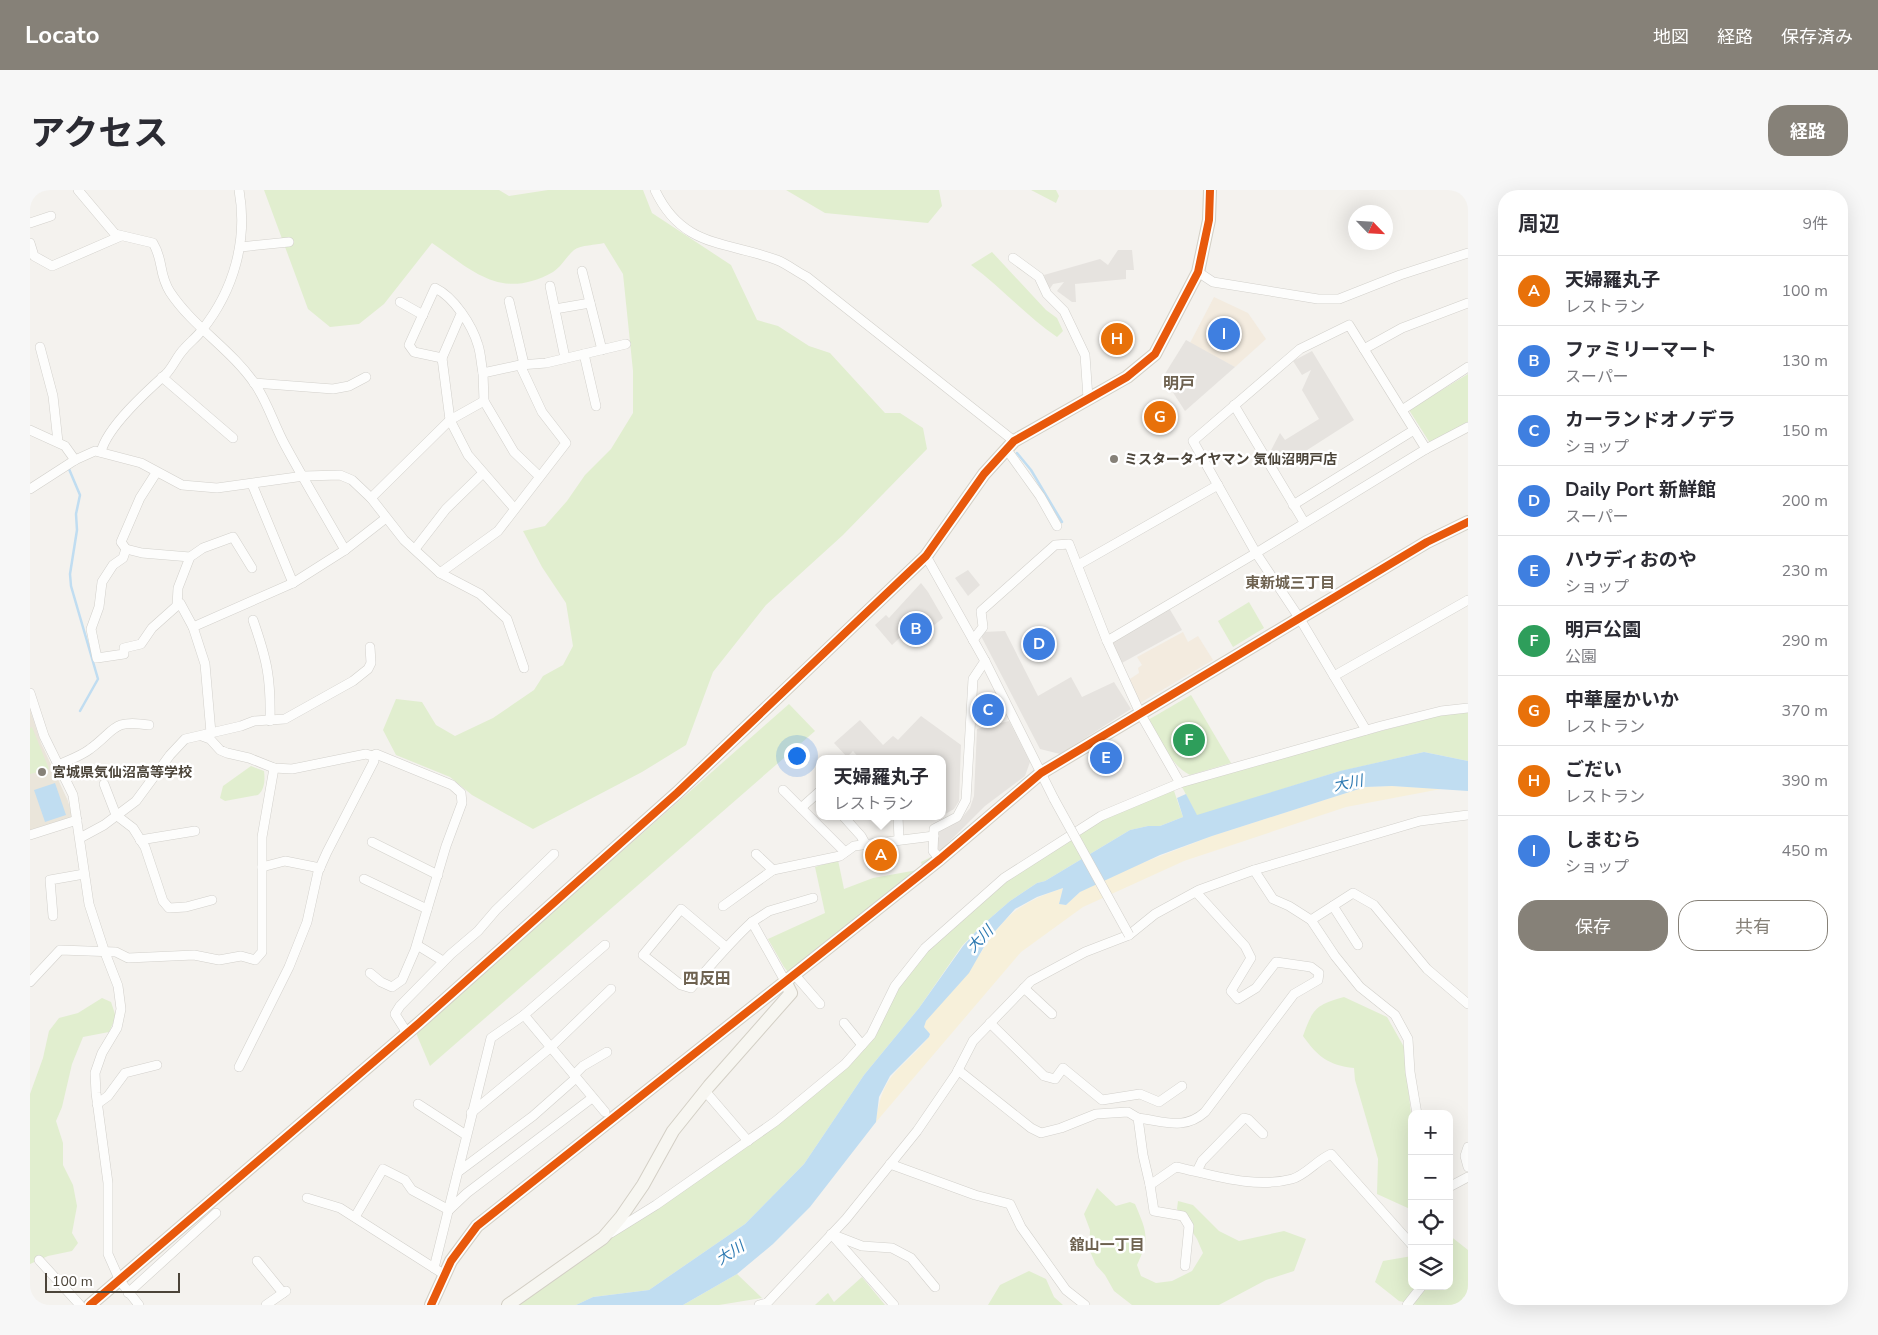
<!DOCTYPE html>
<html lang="ja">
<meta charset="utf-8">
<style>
body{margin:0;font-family:"Nunito Sans","Noto Sans JP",sans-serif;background:#f7f7f7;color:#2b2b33}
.controls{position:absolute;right:15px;bottom:15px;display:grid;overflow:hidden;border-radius:10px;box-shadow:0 5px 20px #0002}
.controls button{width:45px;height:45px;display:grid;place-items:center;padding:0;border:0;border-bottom:1px solid #e1e1e2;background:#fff;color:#2b2b33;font:25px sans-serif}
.compass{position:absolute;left:1318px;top:15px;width:45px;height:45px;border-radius:50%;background:#fff;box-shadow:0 5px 20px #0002;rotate:115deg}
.scale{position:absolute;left:15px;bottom:12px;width:135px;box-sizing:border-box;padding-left:5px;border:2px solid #4b4439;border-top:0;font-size:14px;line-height:18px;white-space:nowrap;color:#4b4439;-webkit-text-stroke:4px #fff;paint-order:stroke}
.you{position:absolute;left:766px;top:565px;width:18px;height:18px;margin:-12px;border:4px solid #fff;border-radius:50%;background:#1a73e8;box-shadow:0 0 0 8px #1a73e833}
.badge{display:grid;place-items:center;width:32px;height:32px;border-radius:50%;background:#868178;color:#fff;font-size:16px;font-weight:700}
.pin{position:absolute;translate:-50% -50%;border:2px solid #fff;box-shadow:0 1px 5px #0006}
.popup{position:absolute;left:786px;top:565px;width:130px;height:65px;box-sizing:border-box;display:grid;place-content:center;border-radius:10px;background:#fff;filter:drop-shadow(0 1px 4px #0005);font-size:16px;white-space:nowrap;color:#7c7c81}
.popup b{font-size:19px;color:#2b2b33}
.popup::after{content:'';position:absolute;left:50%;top:100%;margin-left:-10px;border:10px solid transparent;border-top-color:#fff}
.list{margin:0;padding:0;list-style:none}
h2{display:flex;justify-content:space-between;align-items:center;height:65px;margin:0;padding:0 20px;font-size:21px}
h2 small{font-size:16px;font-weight:400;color:#7c7c81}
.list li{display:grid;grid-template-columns:32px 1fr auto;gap:15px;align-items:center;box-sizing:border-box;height:70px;padding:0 20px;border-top:1px solid #e1e1e2}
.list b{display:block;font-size:19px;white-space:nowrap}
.list p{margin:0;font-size:16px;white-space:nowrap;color:#7c7c81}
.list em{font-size:16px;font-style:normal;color:#7c7c81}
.actions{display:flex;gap:10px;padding:15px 20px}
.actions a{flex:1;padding:11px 0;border:1px solid #868178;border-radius:20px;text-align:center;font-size:18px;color:#868178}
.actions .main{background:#868178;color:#fff}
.icon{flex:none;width:28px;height:28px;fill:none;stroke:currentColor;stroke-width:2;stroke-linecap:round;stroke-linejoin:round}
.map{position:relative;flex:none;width:1438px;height:1115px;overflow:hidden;border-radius:20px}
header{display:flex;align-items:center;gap:30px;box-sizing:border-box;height:70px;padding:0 25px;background:#868178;color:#fff}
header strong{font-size:24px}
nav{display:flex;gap:28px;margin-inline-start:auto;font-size:18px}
.intro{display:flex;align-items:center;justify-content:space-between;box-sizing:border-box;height:120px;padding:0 30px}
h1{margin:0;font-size:35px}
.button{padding:12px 22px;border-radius:20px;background:#868178;color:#fff;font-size:18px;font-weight:700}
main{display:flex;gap:30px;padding:0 30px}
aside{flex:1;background:#fff;border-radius:20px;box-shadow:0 5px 20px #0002}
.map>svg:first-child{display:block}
.commercial{fill:#f3ebdf}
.education{fill:#eae5da}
.green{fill:#e1eecf}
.sand{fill:#f7f0da}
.parking{fill:#e6e3df}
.water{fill:#c0ddf1}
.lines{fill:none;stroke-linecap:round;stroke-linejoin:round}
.stream{stroke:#c0ddf1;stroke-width:2.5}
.street-casing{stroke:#d2d0cb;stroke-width:10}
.secondary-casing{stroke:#d3cfc5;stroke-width:14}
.street{stroke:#fdfdfc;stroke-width:9}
.secondary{stroke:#f7f6f1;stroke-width:12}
.street-bridge-casing{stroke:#d2d0cb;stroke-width:10;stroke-linecap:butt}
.street-bridge{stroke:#fdfdfc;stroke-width:9}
.cycleway-casing{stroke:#fff;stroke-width:11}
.cycleway{stroke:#e8590c;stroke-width:8}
.poi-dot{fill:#868178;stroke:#fff;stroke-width:2}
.labels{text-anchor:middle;stroke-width:5;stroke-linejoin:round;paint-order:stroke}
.poi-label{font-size:14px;font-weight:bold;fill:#4b4439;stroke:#fff;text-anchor:start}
.neighbourhood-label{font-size:15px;font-weight:bold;fill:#6e6250;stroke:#fff}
.water-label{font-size:15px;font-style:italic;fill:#2e7ab2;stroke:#fff}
.quarter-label{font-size:16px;font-weight:bold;fill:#6e6250;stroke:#fff}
</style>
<header>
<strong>Locato</strong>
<nav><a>地図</a><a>経路</a><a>保存済み</a></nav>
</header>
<div class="intro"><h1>アクセス</h1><a class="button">経路</a></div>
<main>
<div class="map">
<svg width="1438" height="1115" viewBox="0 0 1438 1115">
<rect width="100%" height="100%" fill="#f4f2ee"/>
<g class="commercial">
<polygon points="1184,107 1218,123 1236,149 1205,177 1160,153"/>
<polygon points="1153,442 1158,452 1168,446 1183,470 1110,513 1097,491 1109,483 1108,478 1112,475 1107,467"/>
</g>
<polygon class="education" points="0,520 11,553 38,611 42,626 41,630 0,643"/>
<g class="green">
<path d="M234,0H469L479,6L518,0H613L622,23L701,75L727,130L748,136L779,156L800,163L855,223H870L893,238L897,259L813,345L736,415L683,482L656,555L612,582L503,639L442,605L420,587L366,565L353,540L366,509L392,512L406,535L425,546L463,528L504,500L513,486L533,475L543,456L536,413L512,377L493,341L515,336L537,311L555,285L581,259L603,223V181L593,84L574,53C566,55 551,55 544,60C537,66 531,77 523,82C471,111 443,81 402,53L354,114L329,134L300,137L278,119Z"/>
<polygon points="756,0 909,0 912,16 898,33 795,23"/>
<polygon points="1001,0 1026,0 1029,6 1026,13"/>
<path d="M962,62L1016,120L1027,128L1033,141L1027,147C996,126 971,97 941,75Z"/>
<polygon points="1438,184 1438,232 1400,253 1379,220"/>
<polygon points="1219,412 1234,438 1203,457 1188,431"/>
<path d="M1161,505L1201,573L1160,585C1141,576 1129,548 1118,530Z"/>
<polygon points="759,514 785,541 400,876 386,843"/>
<polygon points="1438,522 1438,571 1394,562 1307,582 1167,626 1150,593 1416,524"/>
<polygon points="2,537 19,579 0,584 0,538"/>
<path d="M221,576L234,581C235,589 235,599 228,605L195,611L190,608L193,596Z"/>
<polygon points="1143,598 1153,627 1130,636 1118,636 1100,640 1015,691 1007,693 980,711 950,737 932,756 889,818 834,885 774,974 715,1034 619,1100 563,1107 546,1115 485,1115 746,931 841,845 868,793 895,758 974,688 1071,626"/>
<polygon points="901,667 905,670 764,789 754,777 738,749 795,723 785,677 808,670 814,699 843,688 893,679 891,672"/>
<path d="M1314,807L1357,827L1374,857L1382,934L1380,1019L1347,1004L1348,969L1325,890L1324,878C1298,875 1288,867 1273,846C1283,818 1286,815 1314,807Z"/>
<polygon points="72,808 81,812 86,827 79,842 53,847 42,874 32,917 26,931 33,953 33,975 43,995 47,1016 42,1043 48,1053 42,1061 18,1066 0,1074 0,904 13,868 19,841 29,828 48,823"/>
<path d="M1067,998L1086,1016L1100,1012L1105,1014C1117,1042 1120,1048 1107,1075L1111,1086L1126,1093L1142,1091L1162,1081L1173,1063L1167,1049L1147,1019L1148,1011L1163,1015L1189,1041L1209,1051L1254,1041L1276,1049L1264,1081L1236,1090L1189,1115H1102L1084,1101L1075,1085L1066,1075L1059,1059L1060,1040L1054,1024Z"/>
<polygon points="1419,1045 1438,1060 1438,1109 1434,1107 1427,1115 1387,1115 1369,1111 1345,1092 1353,1071 1382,1066 1382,1096 1419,1096"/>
<polygon points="999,1081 1016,1089 1024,1107 1033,1115 958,1115 970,1095"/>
<polygon points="707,1084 732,1108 689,1115 653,1115"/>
<polygon points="832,1087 855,1115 785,1115 798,1103 804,1112"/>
</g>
<path class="sand" d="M1362,596L1411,599L1316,617L1154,671L1053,717L991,762L846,932C853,881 869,883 899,847L900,844L894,837L896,831C912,811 932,793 945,772C973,728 983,715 1033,698L1029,714L1036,715L1050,702L1089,682L1182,646L1335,597Z"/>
<g class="parking">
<polygon points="1088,60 1102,60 1104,80 1096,80 1096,89 1045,94 1046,112 1042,112 1027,101 1034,92 1023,94 1019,100 1014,85 1070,69 1078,75"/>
<polygon points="1156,150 1205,177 1155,221 1133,187"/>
<polygon points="1282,161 1324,230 1246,280 1238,266 1250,243 1255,250 1289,229 1272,200 1281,180 1272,185 1263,171"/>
<polygon points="938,380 950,395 938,406 925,388"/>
<polygon points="891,393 898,402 913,428 893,444 884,434 862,455 845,435 856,425 859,428"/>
<polygon points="1139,418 1152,440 1090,474 1082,456 1084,451"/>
<polygon points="975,441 1008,506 1041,487 1052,507 1084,492 1101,519 1030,564 1010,559 951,446 953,442"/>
<polygon points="891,526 931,555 929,611 924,619 912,626 912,569 830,569 823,561 817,567 804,553 830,530 853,555 863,546 868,550"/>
<polygon points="979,531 1000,572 995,586 955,616 911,660 907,660 908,640 930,630 940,618 944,606 947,539"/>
</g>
<g class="water">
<polygon points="1394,562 1438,571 1438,601 1362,596 1335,597 1182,646 1130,665 1050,702 1036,715 1029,714 1033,698 1007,707 985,719 959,748 939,783 896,831 894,837 900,844 899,847 860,886 849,907 846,932 780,1017 743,1054 707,1084 653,1115 546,1115 563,1107 619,1100 715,1034 774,974 834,885 889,818 933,756 950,737 980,711 1007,693 1015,691 1100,640 1118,636 1130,636 1153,627 1147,608 1156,604 1167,625 1310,581"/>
<polygon points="25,593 36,625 15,632 4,600"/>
</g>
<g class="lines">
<g class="stream">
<polyline points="987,263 1001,280 1032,332"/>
<polyline points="39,279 50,305 46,324 47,340 40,384 41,396 68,489 50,521"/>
</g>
<defs>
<g id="street">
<path d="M48,0L85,44L123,53C134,71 128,83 140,102C163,137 201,159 225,194C238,213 244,235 255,255C274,290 295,325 315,360"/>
<path d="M625,0C652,58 696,51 747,70C757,74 767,82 777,87L984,251"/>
<polyline points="0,33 21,26"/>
<polyline points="0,53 4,66 22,76 91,46"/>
<polyline points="210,57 259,52"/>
<polyline points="983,68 1009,87 1017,104 1034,121 1055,165 1058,208"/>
<polyline points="552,81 572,160"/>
<polyline points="1168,82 1183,92 1288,109 1309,109 1370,85 1438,63"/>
<polyline points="520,96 535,168"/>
<polyline points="479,111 494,174"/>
<polyline points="370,112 393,125"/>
<polyline points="525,119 560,113"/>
<path d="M431,124L412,168L384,162L379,155L405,98C424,107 442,135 448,155C451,164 451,174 453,183"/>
<polyline points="10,157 23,206 28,252"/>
<polyline points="1334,159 1372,138 1438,113"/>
<polyline points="554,164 566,216"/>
<polyline points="412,168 420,230 438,265 484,318"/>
<polyline points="490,175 516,173 596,154"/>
<polyline points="132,187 203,248"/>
<polyline points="224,193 303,199 319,196 336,187"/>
<polyline points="1204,215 1274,332"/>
<polyline points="1372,220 1438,177"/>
<polyline points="0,240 35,256 45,270"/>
<polyline points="1396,259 1438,237"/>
<polyline points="977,260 1010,306 1027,336"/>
<path d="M71,262C77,237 117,201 136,184C143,177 147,166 154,159C160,152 167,147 172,140C204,100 218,50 209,0"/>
<polyline points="126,283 110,308 91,352 96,359 93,368 83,375 72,392 69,417 61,439 67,468 94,464 94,458 111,454 122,438 150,413 163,437 263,393 315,360 356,328"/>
<polyline points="222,294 263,393"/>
<polyline points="0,299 45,270 65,261 111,273 152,295 187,298 274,286 310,285 322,290 341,308 420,230 454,211 484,262 509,286"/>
<polyline points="341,308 374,350 410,383 468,341 536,253 512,222 490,175 453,183 454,211"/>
<polyline points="1263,315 1384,240"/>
<polyline points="96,359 112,363 160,367 173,358 203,347 222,378"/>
<polyline points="385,359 416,319 453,283"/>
<polyline points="896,366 955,471 1024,609"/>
<polyline points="1048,375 1188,295"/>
<polyline points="410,383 450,404 477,429 494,478"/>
<polyline points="147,416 148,398 160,367"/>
<path d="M223,430C237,470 241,488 240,531"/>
<polyline points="163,437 175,474 181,543"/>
<polyline points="943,450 953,437 951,421 1025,355 1039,354 1077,451 1110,523 1150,593"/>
<polyline points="1077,451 1226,363 1396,259 1319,135 1270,159 1163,251 1226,363 1270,429 1336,540"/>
<polyline points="1304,486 1438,410"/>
<polyline points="0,503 14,546 43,605 59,714 74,760 88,796 91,819 87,838 72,863 65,883 66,903 78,993 78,1064 90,1091 109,1115"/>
<polyline points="172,546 180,549 190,560 197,563 219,568 244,578 262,579 336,564 342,566 344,571 297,662 288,682 277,732 259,777 209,877"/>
<path d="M28,575C39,570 51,566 60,559C86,540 82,529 119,535"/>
<polyline points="74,594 86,625 103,638 115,657 133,711 139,718 156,717 182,710"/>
<polyline points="753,600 815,662"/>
<polyline points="771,618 790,601"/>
<polyline points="813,626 831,646 836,655"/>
<polyline points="868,626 869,650"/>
<polyline points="0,645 47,630"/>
<polyline points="50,648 74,635 106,611 140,565 155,549 211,536 224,531 255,529 323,491 338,479 341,473 340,457"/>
<polyline points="110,650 165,641"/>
<polyline points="342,652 408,685"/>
<polyline points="726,664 743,680 810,666 824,656 904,646"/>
<polyline points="910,669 903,661 904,639 927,627 936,610 943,489 955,471"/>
<polyline points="232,677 255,671 290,678"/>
<polyline points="1224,680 1390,631 1438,625"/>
<polyline points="334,689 397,719"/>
<polyline points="693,716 743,680"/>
<polyline points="1303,716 1328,755"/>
<polyline points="23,726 20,690 54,684"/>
<polyline points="1281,730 1305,766 1330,797 1365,825 1378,849 1380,882 1387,924"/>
<polyline points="722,732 739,721 783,708"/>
<polyline points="387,755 413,771"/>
<path d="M696,757L651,719L613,765L651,795L661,798C681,775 700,752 722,732L755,791"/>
<polyline points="340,783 351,792 362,797 372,790 385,760 416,656 432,613 431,603 422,595 346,564 342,566"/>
<polyline points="764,784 790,814"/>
<polyline points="0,792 30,760 86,762 98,768 164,765 189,770 211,766 225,770 232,762 232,647 244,578"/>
<polyline points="994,798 1022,824"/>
<polyline points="494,825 575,922"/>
<polyline points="814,833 832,855"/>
<polyline points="960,833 1014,886 1025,889 1033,878 1072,910 1110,904 1129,912 1152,896"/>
<polyline points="377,843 365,824 370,816 421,764 448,741 466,720 524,664"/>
<polyline points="928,880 1001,938 1011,943 1031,938 1066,924 1098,922 1108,928 1113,965 1120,995"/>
<polyline points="544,885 553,876 577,862"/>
<polyline points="675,901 718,951"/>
<polyline points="67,914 78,906 95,883 127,875"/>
<polyline points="388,914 436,945"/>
<polyline points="441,923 520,858 581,799"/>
<path d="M1108,928C1134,931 1154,941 1175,922L1264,804L1288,790L1289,783L1281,777L1246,772L1226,798L1208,809L1201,801L1221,768L1215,756L1166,702"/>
<polyline points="1438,957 1435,966 1438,977"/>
<polyline points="860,974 945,1005 980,1014 991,1037 1036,1100 1055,1115"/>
<polyline points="1167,981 1172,971 1214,928 1218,929 1233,944"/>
<polyline points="428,982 503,926 546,888"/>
<polyline points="1419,997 1438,987"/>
<polyline points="277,1008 310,1018 404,1078"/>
<polyline points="325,1027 353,979 375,990 382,1000 419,1020 437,1003 562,908"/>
<polyline points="581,1043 626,1015 746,931 815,874 841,845 865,796 895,758 974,688 1071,626 1150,593 1351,536 1411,521 1438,518"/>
<polyline points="801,1044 832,1056 862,1058 881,1068 905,1097"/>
<polyline points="803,1046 864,1115"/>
<polyline points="9,1070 50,1115"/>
<polyline points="227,1071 253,1103"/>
<path d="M1155,1076L1159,1036L1153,1026L1124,1021L1120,995L1146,977C1183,985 1224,999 1262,989C1276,985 1287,970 1301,964L1382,1055"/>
<polyline points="415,1085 404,1078 461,848 494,825 575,755"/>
<polyline points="98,1103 186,1023"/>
<polyline points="236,1115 256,1101"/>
<polyline points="729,1115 737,1113 816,1029 887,941 926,884 943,851 1001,791 1055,762 1099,745 1125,724 1169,700 1224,680 1243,709 1259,716 1281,730 1323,703 1344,715 1397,779 1438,814"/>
<polyline points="1377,1115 1392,1096"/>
</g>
<g id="secondary">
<polyline points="60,1115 389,833 647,603 896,366 954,284 984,251 1097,187 1125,164 1168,82 1179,30 1180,0"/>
<polyline points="401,1115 421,1071 447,1036 910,669 1011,583 1397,352 1438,332"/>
<polyline points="478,1115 573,1048 591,1027 613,995 643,941 679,896 761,803 755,791"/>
</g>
</defs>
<use href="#street" class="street-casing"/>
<use href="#secondary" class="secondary-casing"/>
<use href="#street" class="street"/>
<use href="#secondary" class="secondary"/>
<defs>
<polyline id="street-bridge" points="1024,609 1099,745"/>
</defs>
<use href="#street-bridge" class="street-bridge-casing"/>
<use href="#street-bridge" class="street-bridge"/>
<defs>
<g id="cycleway">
<polyline points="60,1115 389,833 647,603 896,366 954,284 984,251 1097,187 1125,164 1168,82 1179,30 1180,0"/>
<polyline points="401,1115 421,1071 447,1036 910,669 1011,583 1397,352 1438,332"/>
</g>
</defs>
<use href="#cycleway" class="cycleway-casing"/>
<use href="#cycleway" class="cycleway"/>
</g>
<g class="poi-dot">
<circle cx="1084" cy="269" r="5"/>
<circle cx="12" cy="582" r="5"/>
</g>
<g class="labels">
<g class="poi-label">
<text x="1094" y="274">ミスタータイヤマン 気仙沼明戸店</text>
<text x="22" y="587">宮城県気仙沼高等学校</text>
</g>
<g class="neighbourhood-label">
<text x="1260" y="398">東新城三丁目</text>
<text x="1077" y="1060">舘山一丁目</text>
</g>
<g class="water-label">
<text transform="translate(1318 593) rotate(-11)" y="5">大川</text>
<text transform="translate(950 749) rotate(-46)" y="5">大川</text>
<text transform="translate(700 1063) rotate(-33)" y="5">大川</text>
</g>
<g class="quarter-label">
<text x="1149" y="199">明戸</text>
<text x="677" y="794">四反田</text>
</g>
</g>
</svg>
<div class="controls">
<button>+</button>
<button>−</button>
<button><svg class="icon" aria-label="locate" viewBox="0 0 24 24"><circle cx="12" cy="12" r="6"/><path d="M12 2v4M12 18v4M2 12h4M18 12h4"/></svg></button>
<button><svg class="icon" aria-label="layers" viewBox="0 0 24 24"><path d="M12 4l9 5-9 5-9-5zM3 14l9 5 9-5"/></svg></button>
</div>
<svg class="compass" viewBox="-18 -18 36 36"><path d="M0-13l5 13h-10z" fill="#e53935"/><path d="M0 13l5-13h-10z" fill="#7c7c81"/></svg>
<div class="scale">100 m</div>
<div class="you"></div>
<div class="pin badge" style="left:851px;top:665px;background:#e8710a">A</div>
<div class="popup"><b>天婦羅丸子</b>レストラン</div>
<div class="pin badge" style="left:886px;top:439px;background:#3f7fe0">B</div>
<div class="pin badge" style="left:958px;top:520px;background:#3f7fe0">C</div>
<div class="pin badge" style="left:1009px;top:454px;background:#3f7fe0">D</div>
<div class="pin badge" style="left:1076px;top:568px;background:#3f7fe0">E</div>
<div class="pin badge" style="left:1159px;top:550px;background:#2e9e5b">F</div>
<div class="pin badge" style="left:1130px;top:227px;background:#e8710a">G</div>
<div class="pin badge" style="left:1087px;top:149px;background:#e8710a">H</div>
<div class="pin badge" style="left:1194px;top:144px;background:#3f7fe0">I</div>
</div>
<aside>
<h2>周辺<small>9件</small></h2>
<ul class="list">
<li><span class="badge" style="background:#e8710a">A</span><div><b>天婦羅丸子</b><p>レストラン</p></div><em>100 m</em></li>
<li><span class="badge" style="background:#3f7fe0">B</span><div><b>ファミリーマート</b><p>スーパー</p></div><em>130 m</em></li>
<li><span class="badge" style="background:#3f7fe0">C</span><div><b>カーランドオノデラ</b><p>ショップ</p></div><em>150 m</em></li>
<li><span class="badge" style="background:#3f7fe0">D</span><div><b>Daily Port 新鮮館</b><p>スーパー</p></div><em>200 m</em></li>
<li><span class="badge" style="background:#3f7fe0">E</span><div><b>ハウディおのや</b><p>ショップ</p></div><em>230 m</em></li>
<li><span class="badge" style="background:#2e9e5b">F</span><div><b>明戸公園</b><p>公園</p></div><em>290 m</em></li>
<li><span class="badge" style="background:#e8710a">G</span><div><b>中華屋かいか</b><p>レストラン</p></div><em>370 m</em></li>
<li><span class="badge" style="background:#e8710a">H</span><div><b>ごだい</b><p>レストラン</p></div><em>390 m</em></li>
<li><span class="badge" style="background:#3f7fe0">I</span><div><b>しまむら</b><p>ショップ</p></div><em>450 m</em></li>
</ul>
<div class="actions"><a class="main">保存</a><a>共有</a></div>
</aside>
</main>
